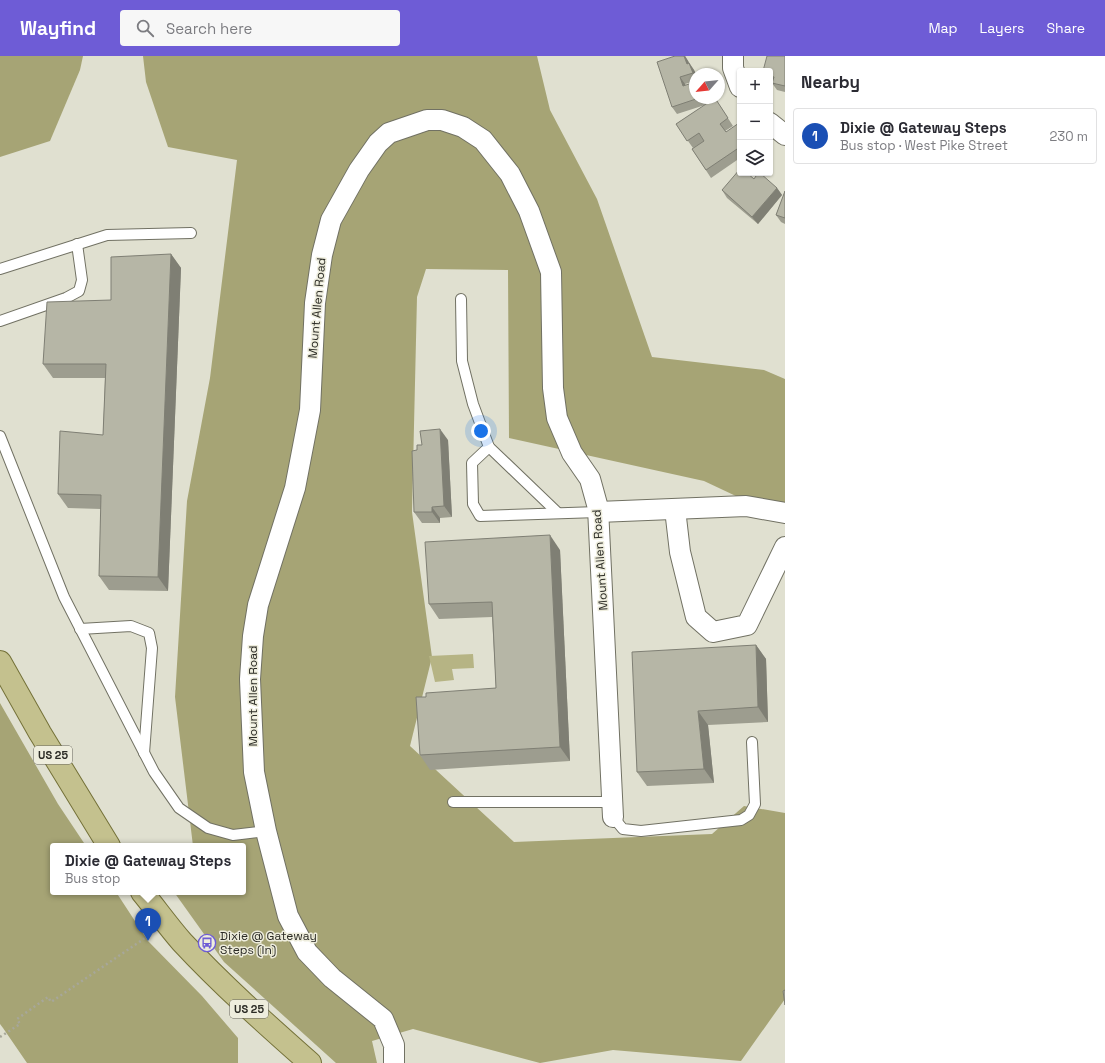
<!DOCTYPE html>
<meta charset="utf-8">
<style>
body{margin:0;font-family:"Space Grotesk",sans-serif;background:#f7f7f7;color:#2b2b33}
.controls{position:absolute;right:12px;top:12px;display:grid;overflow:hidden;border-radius:4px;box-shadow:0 1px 3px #0004}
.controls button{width:36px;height:36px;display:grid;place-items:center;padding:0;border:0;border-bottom:1px solid #e1e1e2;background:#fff;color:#2b2b33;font:20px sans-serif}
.compass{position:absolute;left:689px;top:12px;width:36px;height:36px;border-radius:50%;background:#fff;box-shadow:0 1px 3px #0004;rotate:243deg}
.you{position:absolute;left:481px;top:375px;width:14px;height:14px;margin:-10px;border:3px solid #fff;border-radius:50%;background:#1a73e8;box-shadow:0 0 0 6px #1a73e833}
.badge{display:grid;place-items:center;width:26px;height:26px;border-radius:50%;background:#6e5cd6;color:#fff;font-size:13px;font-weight:700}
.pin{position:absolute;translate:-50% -33px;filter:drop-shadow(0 1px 2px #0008)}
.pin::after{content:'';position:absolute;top:21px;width:14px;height:12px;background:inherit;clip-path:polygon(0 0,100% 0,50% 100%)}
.popup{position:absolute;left:50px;top:787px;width:196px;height:52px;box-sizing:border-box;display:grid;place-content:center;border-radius:4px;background:#fff;filter:drop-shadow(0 1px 3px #0005);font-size:13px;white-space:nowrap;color:#7c7c81}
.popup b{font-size:15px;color:#2b2b33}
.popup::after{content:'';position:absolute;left:50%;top:100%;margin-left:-8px;border:8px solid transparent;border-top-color:#fff}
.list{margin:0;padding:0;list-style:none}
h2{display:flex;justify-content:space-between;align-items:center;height:52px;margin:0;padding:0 16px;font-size:17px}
h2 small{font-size:13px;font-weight:400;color:#7c7c81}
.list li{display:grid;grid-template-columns:26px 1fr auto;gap:12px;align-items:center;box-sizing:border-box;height:56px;margin:0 8px 8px;padding:0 8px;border:1px solid #e1e1e2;border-radius:4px}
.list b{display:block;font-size:15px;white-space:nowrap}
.list p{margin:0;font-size:13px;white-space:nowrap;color:#7c7c81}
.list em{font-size:13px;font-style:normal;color:#7c7c81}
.icon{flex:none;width:22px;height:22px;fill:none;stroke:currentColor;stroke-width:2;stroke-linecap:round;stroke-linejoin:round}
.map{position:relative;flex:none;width:785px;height:1007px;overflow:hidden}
header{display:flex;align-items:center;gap:24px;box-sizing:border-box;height:56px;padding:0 20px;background:#6e5cd6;color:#fff}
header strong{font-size:19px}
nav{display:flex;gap:22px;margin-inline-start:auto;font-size:14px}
.search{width:280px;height:36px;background:#f7f7f7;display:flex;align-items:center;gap:10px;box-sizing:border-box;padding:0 14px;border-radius:4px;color:#7c7c81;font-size:15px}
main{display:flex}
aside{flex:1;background:#fff}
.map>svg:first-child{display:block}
.forest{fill:#a6a475}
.water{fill:#b6b484}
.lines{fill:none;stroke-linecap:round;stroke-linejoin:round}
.service-casing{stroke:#717163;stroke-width:12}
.minor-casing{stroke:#717163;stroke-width:22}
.primary-casing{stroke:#747138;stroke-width:24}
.path{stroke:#a7a79a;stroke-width:2.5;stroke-dasharray:2 3;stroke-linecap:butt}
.service{stroke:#fff;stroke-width:10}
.minor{stroke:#fff;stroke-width:20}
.primary{stroke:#c4c18e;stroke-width:22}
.wall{fill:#9d9d8f}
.shaded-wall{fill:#7f7f74}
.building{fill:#b6b6a6;stroke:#7f7f74}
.labels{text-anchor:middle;stroke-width:3;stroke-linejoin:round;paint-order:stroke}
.shield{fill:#eeeddd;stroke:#66655c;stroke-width:1}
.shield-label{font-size:11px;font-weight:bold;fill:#2b2b25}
.street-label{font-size:12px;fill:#2b2b25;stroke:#eeeddd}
.poi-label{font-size:12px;fill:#2b2b25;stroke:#eeeddd;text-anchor:start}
</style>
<header>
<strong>Wayfind</strong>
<div class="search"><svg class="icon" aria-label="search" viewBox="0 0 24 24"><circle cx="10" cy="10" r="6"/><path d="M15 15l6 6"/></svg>Search here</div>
<nav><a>Map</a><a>Layers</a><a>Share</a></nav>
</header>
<main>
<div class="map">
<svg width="785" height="1007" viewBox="0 0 785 1007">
<rect width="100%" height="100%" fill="#e0e0d0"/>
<g class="forest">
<polygon points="0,0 83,0 80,14 50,85 0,101"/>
<polygon points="143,0 537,0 550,54 597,143 652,301 764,314 785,323 785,463 704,425 509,382 508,214 426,213 417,241 412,456 432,601 410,690 514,786 712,778 744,750 785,757 785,943 741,1005 613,994 540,1007 413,973 372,985 377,1007 336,1007 224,906 174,836 243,836 243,790 193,790 175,641 187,445 210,322 237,104 168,91 146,26"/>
<polygon points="0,647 58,748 86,790 53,790 53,836 116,836 148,885 202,940 238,982 238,1007 27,1007 3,972 0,968"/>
</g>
<polygon class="water" points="473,598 474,612 452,613 454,624 435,626 429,600"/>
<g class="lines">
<defs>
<g id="service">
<polyline points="0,213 107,179 191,177"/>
<polyline points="461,243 462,305 473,348 489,391 472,407 473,448 480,460 598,456"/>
<polyline points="0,265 66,242 79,235 82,224 77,188"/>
<polyline points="0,380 64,541 154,716 179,752 208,772 233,779 266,775"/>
<polyline points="489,391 558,457"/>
<polyline points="80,573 131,570 149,577 152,592 144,697"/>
<polyline points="453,746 612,746"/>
<polyline points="613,761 623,773 641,775 741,764 749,759 755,748 752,686"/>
</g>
<g id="minor">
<polyline points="733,0 733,12 740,31"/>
<polyline points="770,67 785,79"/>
<polyline points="675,453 680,496 696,561 713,576 747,569 785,491"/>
<polyline points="598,456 746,450 785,457"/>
<polyline points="394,1007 394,989 383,963 332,922 307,896 288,860 266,775 254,716 250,623 253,580 258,549 295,432 310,354 315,247 322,199 331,164 359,114 378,87 389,77 427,64 442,64 463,71 483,84 510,118 529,155 551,216 553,332 557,362 572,397 590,423 598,452 613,761"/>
</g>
<g id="primary">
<polyline points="0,606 40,677 109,790"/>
<path d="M142,836C156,853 168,870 182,886C222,929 266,968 310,1007"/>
</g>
</defs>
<use href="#service" class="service-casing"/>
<use href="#minor" class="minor-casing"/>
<use href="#primary" class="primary-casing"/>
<polyline class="path" points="0,981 20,968 17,963 48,941 51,946 151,878"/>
<use href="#service" class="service"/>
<use href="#minor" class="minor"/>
<use href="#primary" class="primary"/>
</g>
<g class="wall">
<polygon points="675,0 685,0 694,14 696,18 695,18 695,25 685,28 695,42 715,42 733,70 725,75 726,76 740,69 740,102 711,122 692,93 704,85 693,92 676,68 705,49 677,58 672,51"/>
<polygon points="785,0 785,36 777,34 772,27 770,26 770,15"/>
<polygon points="777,132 782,139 758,168 727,142 722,134"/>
<polygon points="785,135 785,168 781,166 776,159"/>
<polygon points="171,198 181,212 168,535 109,534 99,520 101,453 68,452 58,438 103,379 105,322 53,322 43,308 111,244"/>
<polygon points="448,384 452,461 440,462 440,467 422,467 414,456 422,389"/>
<polygon points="560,494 570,705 430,714 420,699 426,641 496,632 492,561 439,563 429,548"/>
<polygon points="756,589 766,603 768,666 708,669 714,727 647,730 637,716"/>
</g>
<g class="shaded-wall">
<polygon points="684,0 685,0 688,5 692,15 687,8"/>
<polygon points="689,7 694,14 696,18 695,18 695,20 693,17"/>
<polygon points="680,21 685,28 688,37 683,30"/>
<polygon points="777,132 782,139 758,168 752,161"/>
<polygon points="171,198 181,212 168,535 158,521"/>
<polygon points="440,373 448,384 452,461 444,450"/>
<polygon points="432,451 440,462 440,467 432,456"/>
<polygon points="550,479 560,494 570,705 560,691"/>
<polygon points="756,589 766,603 768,666 758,651"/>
<polygon points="698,655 708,669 714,727 704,713"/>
</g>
<g class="building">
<polygon points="675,0 684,0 687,8 689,7 693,17 680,21 683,30 695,26 695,42 699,42 672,51 657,6"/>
<polygon points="767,0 785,0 785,30 772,27 774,21 770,20 770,15 763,15"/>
<polygon points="715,42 728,62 720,68 726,76 739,67 740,69 740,91 706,114 692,93 704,85 699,77 687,85 676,68"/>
<polygon points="740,113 740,117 747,117 754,123 758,117 760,117 777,132 752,161 722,134"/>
<polygon points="785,135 785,162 776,159"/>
<polygon points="171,198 158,521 99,520 101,439 58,438 60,375 103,379 106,308 43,308 47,246 111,244 111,201"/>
<polygon points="440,373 444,450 432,451 432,456 414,456 412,395 417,394 417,389 422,389 420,375"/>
<polygon points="550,479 560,691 420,699 416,641 426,641 426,637 496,632 492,546 429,548 425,486"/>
<polygon points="756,589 758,651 698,655 704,713 637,716 632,596"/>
<polygon points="785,934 785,949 783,935"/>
</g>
<defs>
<symbol id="bus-ring" viewBox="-11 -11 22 22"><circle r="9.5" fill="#eeeddd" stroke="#6e5cd6" stroke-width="1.5"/><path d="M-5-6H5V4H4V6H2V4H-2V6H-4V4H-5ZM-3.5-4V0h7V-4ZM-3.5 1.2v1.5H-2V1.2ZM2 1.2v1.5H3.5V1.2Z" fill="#6e5cd6"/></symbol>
</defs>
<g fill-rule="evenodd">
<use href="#bus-ring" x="197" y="877" width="20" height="20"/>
</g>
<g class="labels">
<g class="shield">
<rect x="34" y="690" width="38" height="18" rx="3"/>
<rect x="230" y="944" width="38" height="18" rx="3"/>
</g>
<g class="shield-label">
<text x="53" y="703">US 25</text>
<text x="249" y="957">US 25</text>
</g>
<g class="street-label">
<text transform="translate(317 252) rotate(-85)" y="4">Mount Allen Road</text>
<text transform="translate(600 504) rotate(-94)" y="4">Mount Allen Road</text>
<text transform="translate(253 640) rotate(-90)" y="4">Mount Allen Road</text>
</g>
<g class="poi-label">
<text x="220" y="884">Dixie @ Gateway<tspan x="220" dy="14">Steps (In)</tspan></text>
</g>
</g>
</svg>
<div class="controls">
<button>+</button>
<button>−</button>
<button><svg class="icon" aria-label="layers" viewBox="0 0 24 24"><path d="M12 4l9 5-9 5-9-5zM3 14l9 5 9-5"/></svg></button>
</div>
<svg class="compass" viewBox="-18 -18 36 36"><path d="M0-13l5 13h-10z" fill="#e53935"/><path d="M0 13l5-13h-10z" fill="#7c7c81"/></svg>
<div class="you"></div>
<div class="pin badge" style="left:148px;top:885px;background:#1a4fb4">1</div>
<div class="popup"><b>Dixie @ Gateway Steps</b>Bus stop</div>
</div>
<aside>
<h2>Nearby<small></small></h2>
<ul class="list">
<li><span class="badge" style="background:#1a4fb4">1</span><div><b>Dixie @ Gateway Steps</b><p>Bus stop · West Pike Street</p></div><em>230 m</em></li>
</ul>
</aside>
</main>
